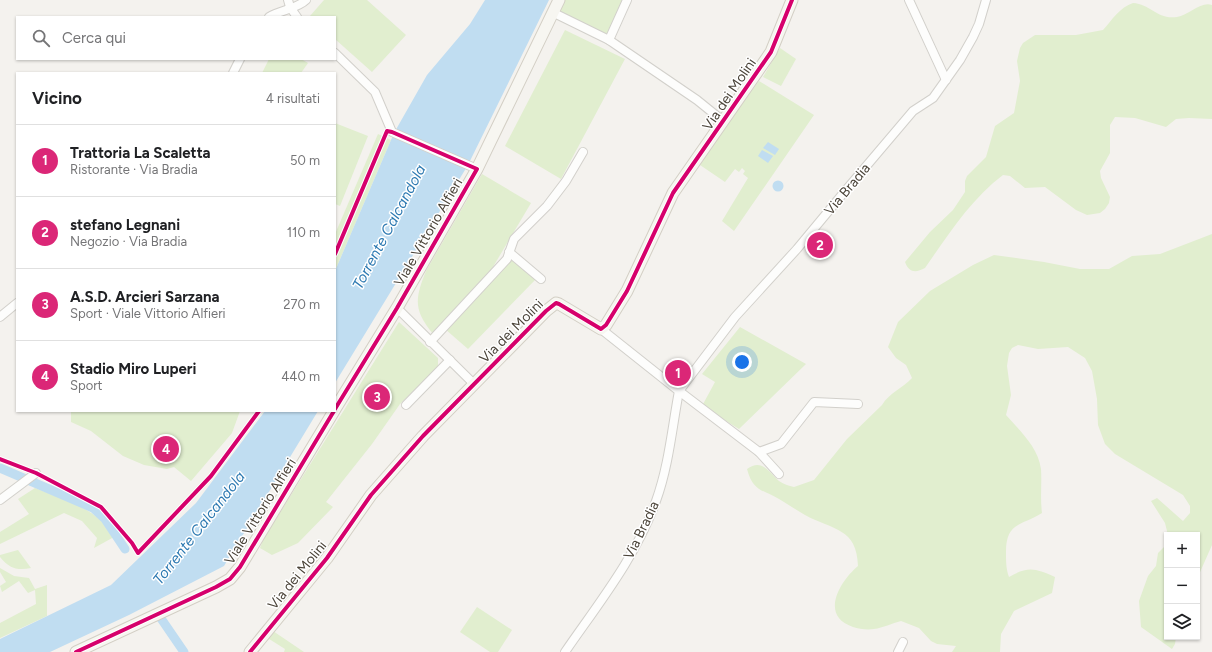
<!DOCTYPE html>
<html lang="it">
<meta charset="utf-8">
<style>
body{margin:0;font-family:Figtree,sans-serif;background:#f2f2f2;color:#202124}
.controls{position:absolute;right:12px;bottom:12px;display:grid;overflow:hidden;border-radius:0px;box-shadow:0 1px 3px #0004}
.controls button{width:36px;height:36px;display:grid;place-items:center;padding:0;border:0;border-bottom:1px solid #e0e0e0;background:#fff;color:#202124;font:20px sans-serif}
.you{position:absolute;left:742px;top:362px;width:14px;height:14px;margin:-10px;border:3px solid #fff;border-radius:50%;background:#1a73e8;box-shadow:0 0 0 6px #1a73e833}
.badge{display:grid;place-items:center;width:26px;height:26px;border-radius:50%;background:#db2777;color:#fff;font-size:13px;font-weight:700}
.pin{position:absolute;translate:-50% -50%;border:2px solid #fff;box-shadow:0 1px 4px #0006}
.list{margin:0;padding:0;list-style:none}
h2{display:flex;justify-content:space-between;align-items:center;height:52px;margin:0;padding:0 16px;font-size:17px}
h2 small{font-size:13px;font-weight:400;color:#757577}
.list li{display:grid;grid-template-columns:26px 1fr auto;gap:12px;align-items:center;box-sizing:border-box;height:72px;padding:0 16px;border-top:1px solid #e0e0e0}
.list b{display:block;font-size:15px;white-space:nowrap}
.list p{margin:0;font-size:13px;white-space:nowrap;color:#757577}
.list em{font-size:13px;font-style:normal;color:#757577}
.icon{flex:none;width:22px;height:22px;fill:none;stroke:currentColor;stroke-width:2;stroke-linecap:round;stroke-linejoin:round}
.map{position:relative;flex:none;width:1212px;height:652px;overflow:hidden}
.search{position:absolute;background:#fff;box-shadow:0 1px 3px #0004;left:16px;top:16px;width:320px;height:44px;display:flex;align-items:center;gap:10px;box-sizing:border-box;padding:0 14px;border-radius:0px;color:#757577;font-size:15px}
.panel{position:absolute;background:#fff;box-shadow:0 1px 3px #0004;left:16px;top:72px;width:320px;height:340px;border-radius:0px}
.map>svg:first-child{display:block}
.green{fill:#e1eecf}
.water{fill:#c0ddf1}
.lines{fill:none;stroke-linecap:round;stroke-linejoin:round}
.canal{stroke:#c0ddf1;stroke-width:9}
.street-casing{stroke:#d2d0cb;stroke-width:10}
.secondary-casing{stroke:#d3cfc5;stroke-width:13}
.street{stroke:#fdfdfc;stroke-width:8}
.secondary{stroke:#f7f6f1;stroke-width:11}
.cycleway-casing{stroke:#fff;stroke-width:6}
.cycleway{stroke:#d6006c;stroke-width:4}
.labels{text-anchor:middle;stroke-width:3;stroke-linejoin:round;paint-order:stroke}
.street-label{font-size:14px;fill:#4b4439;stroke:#fff}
.water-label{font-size:15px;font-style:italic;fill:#2e7ab2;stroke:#fff}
</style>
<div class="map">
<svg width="1212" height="652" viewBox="0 0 1212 652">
<rect width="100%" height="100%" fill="#f4f2ee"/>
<g class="green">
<polygon points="324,0 367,0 406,35 372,72 335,39 335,17 310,16"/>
<polygon points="564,0 624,0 608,36 559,12"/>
<path d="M1133,3C1151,4 1157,20 1177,17C1189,15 1201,1 1212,5V119L1189,118L1176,119L1166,127L1135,118L1115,117L1110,125V153L1100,171L1101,178L1110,197L1109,203L1105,209L1100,213L1087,215L1076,210L1045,187L1025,188L1010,176L1003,175C971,199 948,235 925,268C916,273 909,273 905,262L930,232L953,210L965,192V181L967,176L986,157L995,126L1014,113L1020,81L1017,61L1020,48L1023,43L1035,35H1076L1103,30C1112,20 1120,7 1133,3Z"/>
<polygon points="565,30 625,59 561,179 505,146"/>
<polygon points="780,48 796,59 781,86 763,77"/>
<polygon points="269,59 301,59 308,63 301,73 262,73"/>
<polygon points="759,81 814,115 734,231 722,221 748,178 743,174 745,171 742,168 739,172 735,169 725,182 700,165 720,133"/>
<polygon points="335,123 368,136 340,206 335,204"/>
<polygon points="378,134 391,140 335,271 335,234"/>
<path d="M482,174L531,203L487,277L433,334C413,310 415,298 426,271Z"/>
<path d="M1212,234V545L1197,579V535H1168L1165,523L1151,501L1157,498L1183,521L1190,513V506L1183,495L1115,454L1105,444L1098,425L1097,399L1092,371L1085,358L1068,347L1038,349L1018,345L1012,348L1009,353L1007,366L1011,395L1006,415C1020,431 1038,447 1041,469C1042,484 1040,498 1042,513C1021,526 1006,522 1006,552C1006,561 1006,569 1009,577C1028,566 1035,568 1055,577L1052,593L1014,611L1001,634L1000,652H952L956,646L937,644L931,641L919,628L901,621C892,623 883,628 874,629C867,630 859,629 853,627C819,616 840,581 858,566C857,528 833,530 805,515C796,510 788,504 779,499C761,489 753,491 747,469C762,458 769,472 779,481C783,484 789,486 794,487L814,480L847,439L882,405C889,393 903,388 912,378L906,365L896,358L888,347L898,322L930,291L973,265L994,255L1044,262L1080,269H1109L1132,256L1160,254Z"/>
<polygon points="510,259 537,278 468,349 445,329"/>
<polygon points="399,322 438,358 438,367 400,404 372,444 326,502 333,507 298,543 272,555 260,548 263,540"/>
<polygon points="740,327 806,364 739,429 702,406 715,382 702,374"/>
<polygon points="71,411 240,411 232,433 191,481 174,467 167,469 144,465 123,456 91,431 71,422"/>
<path d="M35,488C64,500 98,508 114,537L94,548L97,538L82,521L64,513L0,544V532L29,514L18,499Z"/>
<polygon points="1167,544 1167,637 1176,637 1175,644 1172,649 1141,627 1139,601 1148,576 1156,566 1158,553"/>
<path d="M18,550L31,568C17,571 9,568 0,557V555Z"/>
<polygon points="0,568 14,576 29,578 35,589 47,585 47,616 0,638 0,623 36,604 35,590 28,593 19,581 2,592 0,586 6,582 0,572"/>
<polygon points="477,607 512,630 498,652 490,652 460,632"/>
<polygon points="273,631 304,652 284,652 285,649 266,637"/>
</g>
<g class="water">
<polygon points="485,0 549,0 468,165 335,383 335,271 394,133 427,75 470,24"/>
<polygon points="768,142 779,149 775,155 763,148"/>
<polygon points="762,150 773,156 768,163 758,156"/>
<circle cx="778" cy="186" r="5.5"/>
<polygon points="265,411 318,411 224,566 129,615 50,652 0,652 0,639 111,585 196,503"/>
</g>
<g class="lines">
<g class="canal">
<polyline points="0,468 93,508 105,519 125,549"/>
<polyline points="160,617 184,652"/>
</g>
<defs>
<g id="street">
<polyline points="288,0 290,7 297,17"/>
<polyline points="909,0 946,80"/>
<polyline points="554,13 609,40 697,100 723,121"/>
<path d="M269,17C280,10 297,9 306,0"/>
<polyline points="609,40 627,0"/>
<polyline points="335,53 375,92 392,132 477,169"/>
<polyline points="233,73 240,59"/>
<polyline points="509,252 541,279"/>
<polyline points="397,308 474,384"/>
<polyline points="0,317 17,303"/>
<polyline points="430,342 507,259 514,239 547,206 566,181 583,152"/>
<polyline points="406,405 450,360"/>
<polyline points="759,452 781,444 814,402 858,404"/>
<polyline points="779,474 759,452 679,391 735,317 797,249 846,190 913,111 933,98 960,60 973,37 979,24 986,0"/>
<polyline points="0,500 36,473"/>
<path d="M565,652C598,604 636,557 656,501C669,465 672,428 679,391L601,329"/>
<polyline points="898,652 903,642"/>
</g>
<g id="secondary">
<polyline points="335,409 397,308 477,169 559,0"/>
<polyline points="76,652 216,587 230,579 240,567 334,411"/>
<polyline points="250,652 327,558 371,495 423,436 546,311 556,303 559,304 601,329 606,325 627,291 673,193 771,52 792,0"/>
</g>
</defs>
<use href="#street" class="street-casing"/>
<use href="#secondary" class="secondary-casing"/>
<use href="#street" class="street"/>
<use href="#secondary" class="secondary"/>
<defs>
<g id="cycleway">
<polyline points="335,254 387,131 392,132 477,169 397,308 335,409"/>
<polyline points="0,459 36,473 101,507 132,543 138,553 211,476 259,411"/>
<polyline points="76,652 216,587 230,579 240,567 334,411"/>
<polyline points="250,652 327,558 371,495 423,436 546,311 556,303 559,304 601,329 606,325 627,291 673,193 771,52 792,0"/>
</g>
</defs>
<use href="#cycleway" class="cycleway-casing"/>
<use href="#cycleway" class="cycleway"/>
</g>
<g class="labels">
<g class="street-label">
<text transform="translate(729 94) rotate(-56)" y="5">Via dei Molini</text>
<text transform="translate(847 189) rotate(-50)" y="5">Via Bradia</text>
<text transform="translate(428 232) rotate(-60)" y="5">Viale Vittorio Alfieri</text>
<text transform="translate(511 331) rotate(-45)" y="5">Via dei Molini</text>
<text transform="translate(260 511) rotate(-58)" y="5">Viale Vittorio Alfieri</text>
<text transform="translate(641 530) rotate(-64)" y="5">Via Bradia</text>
<text transform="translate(297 575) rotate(-51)" y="5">Via dei Molini</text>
</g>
<g class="water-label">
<text transform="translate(389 227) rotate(-62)" y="5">Torrente Calcandola</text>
<text transform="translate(199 528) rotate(-52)" y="5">Torrente Calcandola</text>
</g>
</g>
</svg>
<div class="controls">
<button>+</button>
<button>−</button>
<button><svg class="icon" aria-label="layers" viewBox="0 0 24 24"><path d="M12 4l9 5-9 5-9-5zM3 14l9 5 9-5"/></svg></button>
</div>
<div class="you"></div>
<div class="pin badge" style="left:678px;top:373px">1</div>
<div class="pin badge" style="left:820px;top:245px">2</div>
<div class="pin badge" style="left:377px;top:397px">3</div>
<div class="pin badge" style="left:166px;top:449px">4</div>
<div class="search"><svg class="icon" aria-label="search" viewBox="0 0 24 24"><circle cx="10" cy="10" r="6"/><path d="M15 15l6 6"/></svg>Cerca qui</div>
<section class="panel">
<h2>Vicino<small>4 risultati</small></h2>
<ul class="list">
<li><span class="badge">1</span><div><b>Trattoria La Scaletta</b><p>Ristorante · Via Bradia</p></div><em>50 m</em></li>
<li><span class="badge">2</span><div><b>stefano Legnani</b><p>Negozio · Via Bradia</p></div><em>110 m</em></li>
<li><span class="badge">3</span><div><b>A.S.D. Arcieri Sarzana</b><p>Sport · Viale Vittorio Alfieri</p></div><em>270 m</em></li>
<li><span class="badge">4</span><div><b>Stadio Miro Luperi</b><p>Sport</p></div><em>440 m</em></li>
</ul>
</section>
</div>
